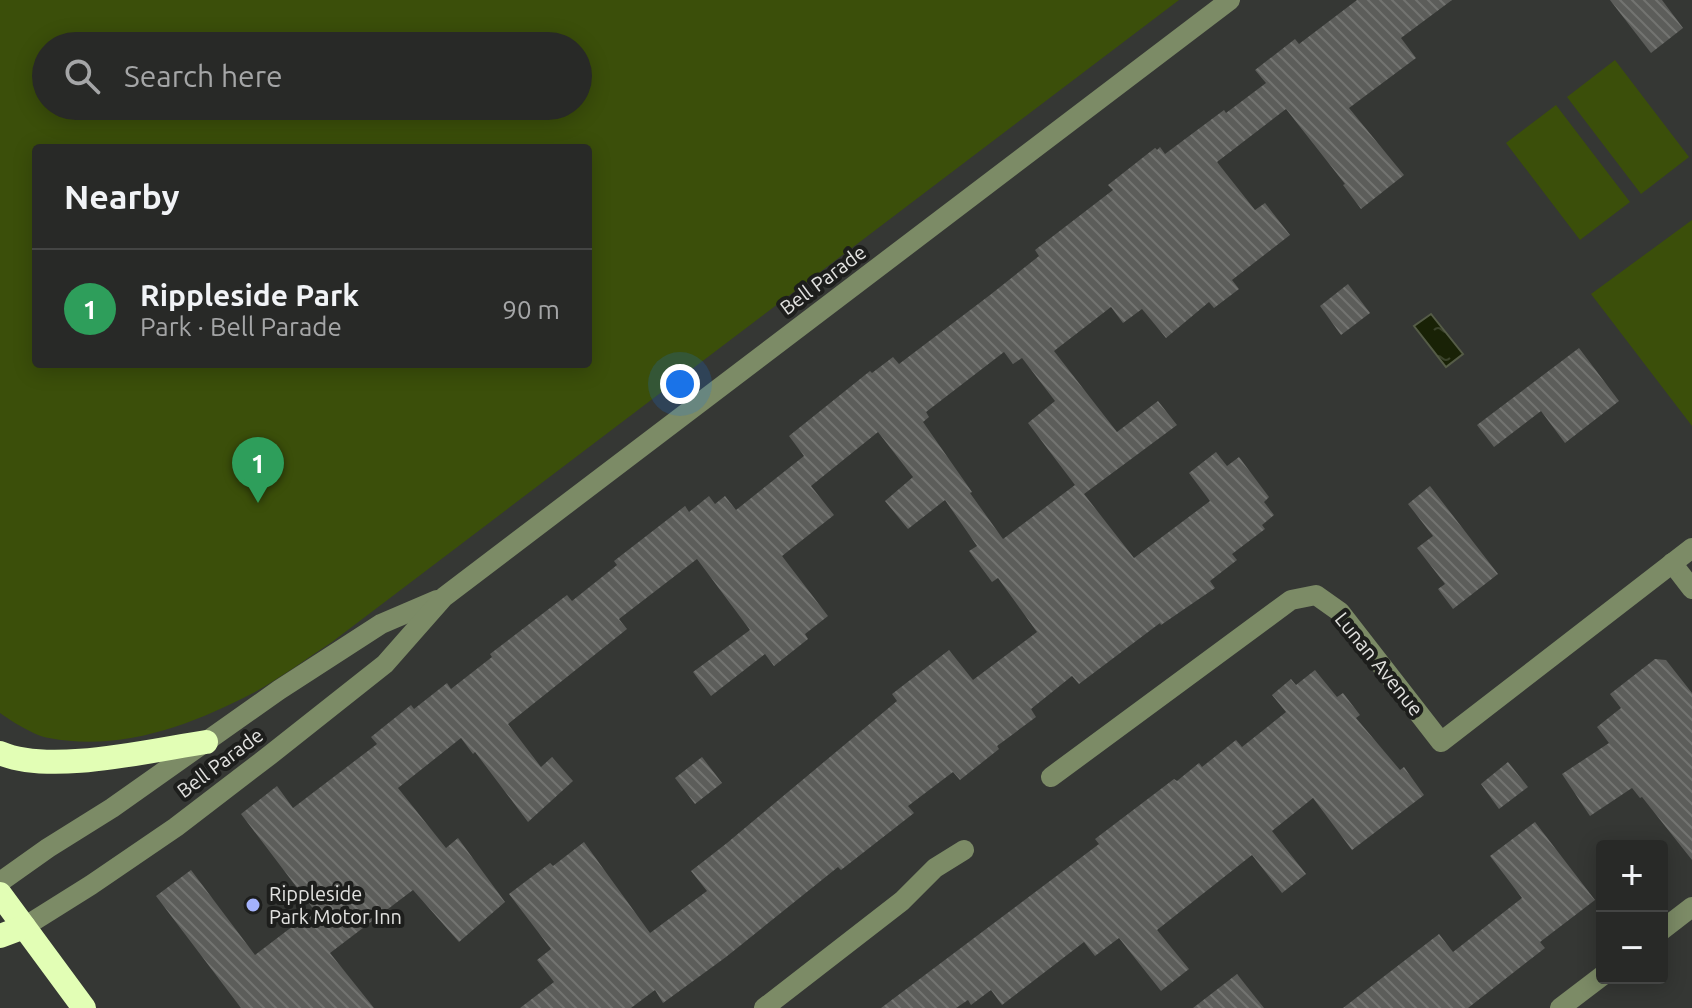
<!DOCTYPE html>
<meta charset="utf-8">
<style>
body{margin:0;font-family:Ubuntu,sans-serif;background:#30312f;color:#f1f3f6}
.controls{position:absolute;right:24px;bottom:24px;display:grid;overflow:hidden;border-radius:8px;box-shadow:0 4px 20px #0003}
.controls button{width:72px;height:72px;display:grid;place-items:center;padding:0;border:0;border-bottom:2px solid #444544;background:#282927;color:#f1f3f6;font:40px sans-serif}
.you{position:absolute;left:680px;top:384px;width:28px;height:28px;margin:-20px;border:6px solid #fff;border-radius:50%;background:#1a73e8;box-shadow:0 0 0 12px #1a73e833}
.badge{display:grid;place-items:center;width:52px;height:52px;border-radius:50%;background:#a4b2fc;color:#fff;font-size:26px;font-weight:700}
.pin{position:absolute;translate:-50% -66px;filter:drop-shadow(0 2px 4px #0008)}
.pin::after{content:'';position:absolute;top:42px;width:28px;height:24px;background:inherit;clip-path:polygon(0 0,100% 0,50% 100%)}
.list{margin:0;padding:0;list-style:none}
h2{display:flex;justify-content:space-between;align-items:center;height:104px;margin:0;padding:0 32px;font-size:34px}
h2 small{font-size:26px;font-weight:400;color:#a5a6a7}
.list li{display:grid;grid-template-columns:52px 1fr auto;gap:24px;align-items:center;box-sizing:border-box;height:120px;padding:0 32px;border-top:2px solid #444544}
.list b{display:block;font-size:30px;white-space:nowrap}
.list p{margin:0;font-size:26px;white-space:nowrap;color:#a5a6a7}
.list em{font-size:26px;font-style:normal;color:#a5a6a7}
.icon{flex:none;width:44px;height:44px;fill:none;stroke:currentColor;stroke-width:2;stroke-linecap:round;stroke-linejoin:round}
.map{position:relative;flex:none;width:1692px;height:1008px;overflow:hidden}
.search{position:absolute;background:#282927;box-shadow:0 4px 20px #0003;left:32px;top:32px;width:560px;height:88px;display:flex;align-items:center;gap:20px;box-sizing:border-box;padding:0 28px;border-radius:44px;color:#a5a6a7;font-size:30px}
.panel{position:absolute;background:#282927;box-shadow:0 4px 20px #0003;left:32px;top:144px;width:560px;height:224px;border-radius:8px}
.map>svg:first-child{display:block}
.green{fill:#3b4f0a;fill-rule:evenodd}
.water{fill:url(#water-ripples);stroke:#555c47;stroke-width:2}
.building{fill:url(#building-back-hatch);fill-rule:evenodd}
.lines{fill:none;stroke-linecap:round;stroke-linejoin:round}
.minor{stroke:#7c8b66;stroke-width:20}
.highway{stroke:#e2feb5;stroke-width:24}
.poi-dot{fill:#a4b2fc;stroke:#1d1e1c;stroke-width:3}
.labels{text-anchor:middle;stroke-width:8;stroke-linejoin:round;paint-order:stroke}
.street-label{font-size:20px;fill:#e2e2e0;stroke:#1d1e1c}
.poi-label{font-size:20px;fill:#e2e2e0;stroke:#1d1e1c;text-anchor:start}
</style>
<div class="map">
<svg width="1692" height="1008" viewBox="0 0 1692 1008">
<defs>
<pattern id="water-ripples" width="26" height="14" patternUnits="userSpaceOnUse" patternTransform="scale(2)"><rect width="26" height="14" fill="#192206"/><path d="M2 4q2-2 4 0t4 0M15 11q2-2 4 0t4 0" fill="none" stroke="#3a422a"/></pattern>
<pattern id="building-back-hatch" width="6" height="6" patternUnits="userSpaceOnUse" patternTransform="scale(2)"><rect width="6" height="6" fill="#5c5d5a"/><path d="M-1 5l2 2M0 0l6 6M5-1l2 2" fill="none" stroke="#737471"/></pattern>
</defs>
<rect width="100%" height="100%" fill="#353734"/>
<g class="green">
<path d="M0,0H1179L332,642C307,658 282,677 255,692C192,725 121,752 49,738C35,736 11,721 0,713ZM46,46H578V106H46ZM36,148H588V364H36Z"/>
<polygon points="1615,60 1689,157 1641,194 1567,97"/>
<polygon points="1556,105 1630,202 1580,240 1506,143"/>
<polygon points="1692,220 1692,426 1591,294"/>
</g>
<polygon class="water" points="1431,314 1463,354 1446,367 1414,326"/>
<g class="building">
<path d="M1357,0H1452L1401,38L1416,58L1349,108L1404,175L1361,209L1343,185L1345,184L1286,109L1217,162L1255,210L1265,203L1290,235L1232,280L1239,289L1214,308L1209,302L1166,338L1142,309L1123,323L1111,307L1054,351L1117,432L1158,401L1177,425L1084,494L1134,558L1210,501L1189,473L1216,452L1227,466L1239,457L1269,497L1264,502L1274,515L1262,525L1265,529L1232,554L1237,560L1210,581L1215,588L1161,625L1160,623L1079,684L1072,676L1031,709L1036,717L997,746L999,749L960,780L953,772L908,806L914,813L841,870L838,867L726,957L663,1003L655,990L631,1008H520L554,982L537,960L551,949L509,894L550,863L553,866L584,842L650,933L707,891L691,871L727,843L897,701L892,694L949,650L973,680L1037,632L998,578L992,582L969,551L977,546L945,500L908,529L885,501L913,477L878,432L811,486L834,515L782,556L828,616L805,634L808,639L774,666L765,654L711,696L693,672L750,630L697,559L619,619L627,629L508,724L541,767L552,757L573,781L528,822L475,752L473,754L461,738L398,788L446,848L458,838L505,902L459,942L413,890L330,953L374,1008H241L156,896L191,870L255,955L314,910L241,814L277,786L293,808L377,744L371,737L411,705L414,709L447,683L451,689L492,657L490,654L567,595L572,601L617,565L614,561L685,506L689,512L709,496L715,504L725,496L736,510L804,456L789,436L870,371L872,373L893,357L899,364L990,295L1039,256L1035,250L1113,190L1108,185L1155,148L1157,150L1160,147L1165,154L1224,110L1226,113L1266,83L1255,70L1295,39L1299,44ZM1004,352L1013,364L1022,358L1055,401L1028,423L1075,485L1003,539L970,493L972,492L923,422L929,417L926,412Z"/>
<polygon points="1610,0 1662,0 1683,28 1651,53"/>
<polygon points="1348,284 1370,313 1341,335 1320,306"/>
<polygon points="1579,348 1619,401 1565,443 1541,411 1494,447 1477,425"/>
<polygon points="1430,486 1498,574 1453,609 1438,589 1445,584 1417,548 1433,536 1408,504"/>
<polygon points="1655,659 1666,660 1692,693 1692,860 1642,797 1640,798 1632,788 1590,816 1562,774 1609,743 1597,727 1621,708 1610,694"/>
<polygon points="1315,670 1337,697 1343,693 1360,715 1356,718 1400,770 1404,767 1424,795 1352,850 1313,798 1272,831 1306,874 1282,893 1252,855 1157,930 1189,969 1161,991 1119,938 1095,956 1084,942 1002,1005 991,990 971,1005 968,1000 956,1008 881,1008 1099,844 1095,839 1174,779 1177,781 1199,763 1202,767 1236,740 1242,747 1286,712 1272,695 1291,679 1296,685"/>
<polygon points="702,757 722,783 695,804 675,778"/>
<polygon points="1508,762 1528,787 1499,809 1481,784"/>
<polygon points="1535,822 1595,900 1540,942 1545,948 1468,1008 1343,1008 1439,934 1453,952 1522,898 1490,856"/>
<polygon points="1237,974 1264,1008 1193,1008"/>
</g>
<g class="lines">
<g class="minor">
<polyline points="1672,563 1692,589"/>
<polyline points="1051,777 1291,600 1316,595 1340,612 1441,742 1692,548"/>
<polyline points="0,882 48,848 112,808 279,690 381,624 437,600"/>
<polyline points="24,927 91,885 176,827 270,755 385,664 444,597 1230,0"/>
<polyline points="1662,930 1692,907"/>
<polyline points="764,1008 902,901 935,868 964,850"/>
<polyline points="1560,1008 1602,976"/>
</g>
<g class="highway">
<path d="M0,753C50,775 152,750 206,742"/>
<polyline points="0,894 84,1008"/>
<polyline points="0,936 24,927"/>
</g>
</g>
<circle class="poi-dot" cx="253" cy="905" r="8"/>
<g class="labels">
<g class="street-label">
<text transform="translate(823 280) rotate(-37)" y="7">Bell Parade</text>
<text transform="translate(1379 664) rotate(51)" y="7">Lunan Avenue</text>
<text transform="translate(220 763) rotate(-37)" y="7">Bell Parade</text>
</g>
<g class="poi-label">
<text x="269" y="901">Rippleside<tspan x="269" dy="23">Park Motor Inn</tspan></text>
</g>
</g>
</svg>
<div class="controls">
<button>+</button>
<button>−</button>
</div>
<div class="you"></div>
<div class="pin badge" style="left:258px;top:503px;background:#2e9e5b">1</div>
<div class="search"><svg class="icon" aria-label="search" viewBox="0 0 24 24"><circle cx="10" cy="10" r="6"/><path d="M15 15l6 6"/></svg>Search here</div>
<section class="panel">
<h2>Nearby<small></small></h2>
<ul class="list">
<li><span class="badge" style="background:#2e9e5b">1</span><div><b>Rippleside Park</b><p>Park · Bell Parade</p></div><em>90 m</em></li>
</ul>
</section>
</div>
